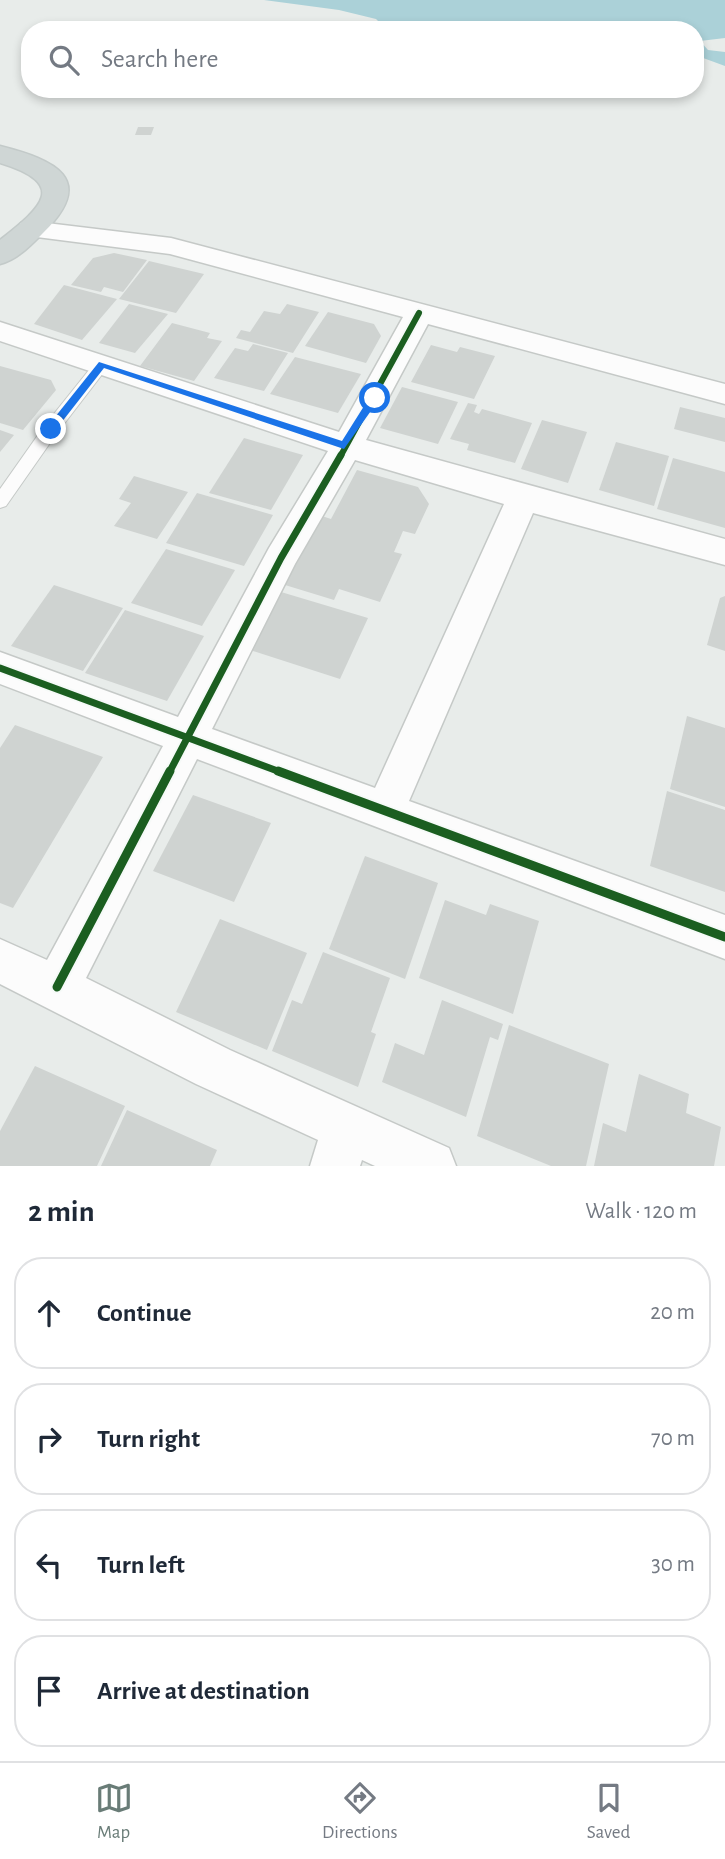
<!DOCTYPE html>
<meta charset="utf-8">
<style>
body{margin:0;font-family:"Alegreya Sans",sans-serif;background:#f2f2f3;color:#1f2937}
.stop{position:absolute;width:21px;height:21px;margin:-16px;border:5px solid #1a73e8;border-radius:50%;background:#fff}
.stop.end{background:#1a73e8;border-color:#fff;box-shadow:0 2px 7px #0008}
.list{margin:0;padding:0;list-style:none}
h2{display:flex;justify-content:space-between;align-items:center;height:91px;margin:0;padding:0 28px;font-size:30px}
h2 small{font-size:23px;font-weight:400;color:#747a83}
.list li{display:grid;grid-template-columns:46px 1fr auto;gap:21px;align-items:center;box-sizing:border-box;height:112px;margin:0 14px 14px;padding:0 14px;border:2px solid #e0e1e3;border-radius:28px}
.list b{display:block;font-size:26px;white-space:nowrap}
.list em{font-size:23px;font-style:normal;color:#747a83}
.icon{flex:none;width:38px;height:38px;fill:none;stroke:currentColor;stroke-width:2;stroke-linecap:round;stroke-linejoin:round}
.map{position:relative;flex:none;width:725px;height:1166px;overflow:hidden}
.search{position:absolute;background:#fff;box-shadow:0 4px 10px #0003;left:21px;right:21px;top:21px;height:77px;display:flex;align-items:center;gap:18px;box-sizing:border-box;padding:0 24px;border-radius:28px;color:#747a83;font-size:26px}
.sheet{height:595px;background:#fff}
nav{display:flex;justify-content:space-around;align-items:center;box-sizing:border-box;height:98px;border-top:2px solid #e0e1e3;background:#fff;font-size:19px;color:#747a83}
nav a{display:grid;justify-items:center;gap:4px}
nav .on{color:#697c77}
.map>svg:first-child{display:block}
.water{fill:#abd1d8}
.building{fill:#cfd3d1}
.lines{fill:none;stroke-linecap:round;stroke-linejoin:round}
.lane-casing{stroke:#c5c9c7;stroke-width:2}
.street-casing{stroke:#c5c9c7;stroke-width:3}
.primary-casing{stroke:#c3cac9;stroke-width:3}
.lane{fill:#fcfcfc;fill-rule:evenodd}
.street{fill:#fcfcfc;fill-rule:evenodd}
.primary{fill:#cfd6d5;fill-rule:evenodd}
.cycleway-far2-casing{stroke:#f6faf8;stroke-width:10}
.cycleway-far1-casing{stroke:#f6faf8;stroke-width:11}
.cycleway-casing{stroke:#f6faf8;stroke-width:13}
.cycleway-far2{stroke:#1b5e20;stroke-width:6}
.cycleway-far1{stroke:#1b5e20;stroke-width:7}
.cycleway{stroke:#1b5e20;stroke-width:9}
.route{fill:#1a73e8}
</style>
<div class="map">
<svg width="725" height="1166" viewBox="0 0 725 1166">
<rect width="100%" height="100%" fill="#e8ecea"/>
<polygon class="water" points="264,0 725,0 725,38 700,41 708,50 725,52 725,66 695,55 695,30 394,30 384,27 376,19 339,10"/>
<g class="building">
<polygon points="138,127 154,127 151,135 135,135"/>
<polygon points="114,253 147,260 123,292 104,287 101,292 71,285 93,258"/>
<polygon points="149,261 204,274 176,313 119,299"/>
<polygon points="64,285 117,299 82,340 34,324"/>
<polygon points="129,304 168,314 135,353 99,343"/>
<polygon points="287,304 319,312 293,353 236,338 241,330 250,332 264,311 280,314"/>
<polygon points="328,312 374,324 381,336 366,363 305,346"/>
<polygon points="172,323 210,333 207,338 222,341 194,381 140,366"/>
<polygon points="253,344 288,353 264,391 214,378 235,348 248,351"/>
<polygon points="431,345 457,352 460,347 495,356 474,399 411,382"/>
<polygon points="295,357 361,374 338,413 270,394"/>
<polygon points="0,366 51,380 56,390 23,430 0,423"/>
<polygon points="402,387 458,402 438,444 380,428"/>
<polygon points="468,403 477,405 474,412 479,414 482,409 532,423 515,463 467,450 469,444 450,439"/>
<polygon points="680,407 725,418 725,442 674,429"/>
<polygon points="542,420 587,432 568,483 521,469"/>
<polygon points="0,430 14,435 0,452"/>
<polygon points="244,438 303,455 271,510 209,493"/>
<polygon points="616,442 669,456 654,506 599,490"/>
<polygon points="673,458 725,472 725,528 657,509"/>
<polygon points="357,470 418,487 429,504 415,534 403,531 394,552 402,554 380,602 339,589 334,600 285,585 322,516 331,519"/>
<polygon points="134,476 188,492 157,539 114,526 131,503 119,499"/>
<polygon points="197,493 273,515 244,566 166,543"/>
<polygon points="166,549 235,570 202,626 131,603"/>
<polygon points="54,585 123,608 83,671 11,646"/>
<polygon points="281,592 368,618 340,679 250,650"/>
<polygon points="725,596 725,651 707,645 720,598"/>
<polygon points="125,610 204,636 167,701 85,673"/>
<polygon points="687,716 725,728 725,807 670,789"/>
<polygon points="15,725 103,757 13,908 0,903 0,748"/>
<polygon points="667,791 725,810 725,892 650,866"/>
<polygon points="193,795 271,823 234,902 153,871"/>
<polygon points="365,856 438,883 405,979 329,949"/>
<polygon points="445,900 486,915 490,904 539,921 513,1014 419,978"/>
<polygon points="220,919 307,953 267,1050 176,1012"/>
<polygon points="323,952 390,978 371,1032 376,1034 358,1087 272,1051 292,1000 302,1004"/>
<polygon points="442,1000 503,1024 498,1040 490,1037 466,1117 382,1082 395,1043 424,1055"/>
<polygon points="509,1025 609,1064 586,1166 551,1166 477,1136"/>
<polygon points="35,1066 125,1106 97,1166 0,1166 0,1131"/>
<polygon points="639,1074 689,1094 686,1113 721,1127 714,1166 594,1166 603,1123 626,1132"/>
<polygon points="127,1110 217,1150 210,1166 101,1166"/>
</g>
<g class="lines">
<defs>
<polygon id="lane" points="102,359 107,360 107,368 57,433 6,506 0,508 0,489 45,425 97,360"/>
<path id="street" d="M30,221L171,238L725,384V404L428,324L366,440L725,539V565L533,513L409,801L725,915V959L197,759L86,978L230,1050L449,1148L456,1166H375L362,1160L360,1166H310L318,1140L196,1084L0,984V939L47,960L163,746L0,684V652L178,717L269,548L328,451L0,341V322L339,432L403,317L170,254L21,235L17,229L21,223ZM355,460L504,504L375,788L212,729L295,564Z"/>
<path id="primary" d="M0,146C55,160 98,179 43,233C31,245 17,260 0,264V240C42,207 69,184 0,163Z"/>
</defs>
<use href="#lane" class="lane-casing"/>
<use href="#street" class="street-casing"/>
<use href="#primary" class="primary-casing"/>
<use href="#lane" class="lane"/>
<use href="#street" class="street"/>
<use href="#primary" class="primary"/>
<defs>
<polyline id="cycleway-far2" points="340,457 419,313"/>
<g id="cycleway-far1">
<polyline points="0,668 283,773"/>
<polyline points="169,773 281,558 341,455"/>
</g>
<g id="cycleway">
<polyline points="278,771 725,937"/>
<polyline points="57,987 170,771"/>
</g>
</defs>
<use href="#cycleway-far2" class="cycleway-far2-casing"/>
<use href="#cycleway-far1" class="cycleway-far1-casing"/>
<use href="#cycleway" class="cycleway-casing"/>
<use href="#cycleway-far2" class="cycleway-far2"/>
<use href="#cycleway-far1" class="cycleway-far1"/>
<use href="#cycleway" class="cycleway"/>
</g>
<polygon class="route" points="99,362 342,441 371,395 380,398 344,449 104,368 54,432 47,432 47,427"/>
</svg>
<div class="stop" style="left:375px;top:398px"></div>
<div class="stop end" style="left:51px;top:429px"></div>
<div class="search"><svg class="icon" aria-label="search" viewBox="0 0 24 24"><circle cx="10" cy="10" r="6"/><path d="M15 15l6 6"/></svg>Search here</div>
</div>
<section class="sheet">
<h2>2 min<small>Walk · 120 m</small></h2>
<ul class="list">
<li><svg class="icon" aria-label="ahead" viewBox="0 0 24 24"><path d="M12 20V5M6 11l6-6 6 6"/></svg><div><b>Continue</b></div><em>20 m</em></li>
<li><svg class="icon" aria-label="right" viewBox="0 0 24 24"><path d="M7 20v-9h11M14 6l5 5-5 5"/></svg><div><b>Turn right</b></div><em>70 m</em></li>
<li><svg class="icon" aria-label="left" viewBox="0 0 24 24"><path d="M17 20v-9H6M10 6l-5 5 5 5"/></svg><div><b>Turn left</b></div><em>30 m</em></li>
<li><svg class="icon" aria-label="arrive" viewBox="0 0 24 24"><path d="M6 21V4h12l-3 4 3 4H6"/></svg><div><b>Arrive at destination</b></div></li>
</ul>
</section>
<nav>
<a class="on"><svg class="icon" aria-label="map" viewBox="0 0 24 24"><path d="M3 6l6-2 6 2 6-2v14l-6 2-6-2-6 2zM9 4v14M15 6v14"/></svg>Map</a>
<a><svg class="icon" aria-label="directions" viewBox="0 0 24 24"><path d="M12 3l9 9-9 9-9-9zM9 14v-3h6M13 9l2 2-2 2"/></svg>Directions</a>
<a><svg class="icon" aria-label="saved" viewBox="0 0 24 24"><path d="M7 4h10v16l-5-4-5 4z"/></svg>Saved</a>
</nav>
